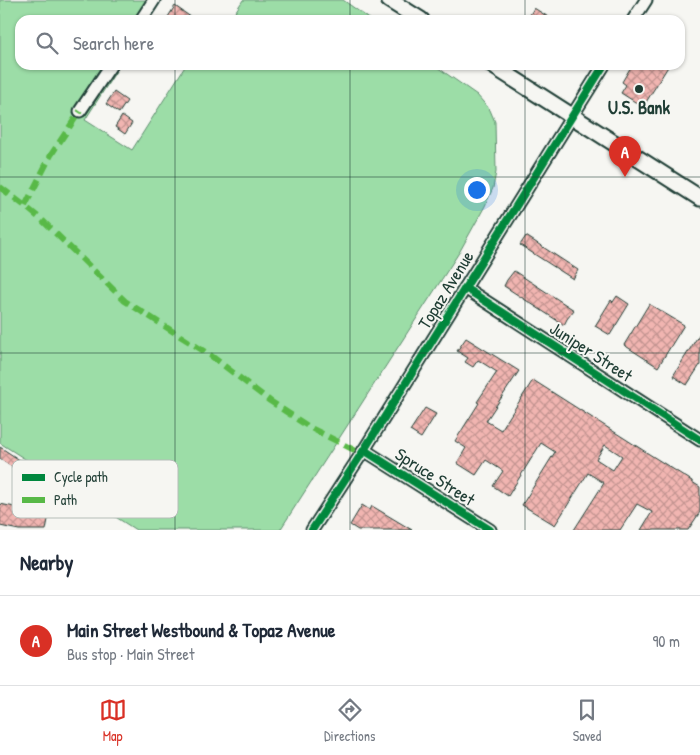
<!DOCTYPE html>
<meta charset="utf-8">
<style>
body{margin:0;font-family:"Patrick Hand",sans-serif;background:#f6f6f7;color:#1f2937}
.you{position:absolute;left:476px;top:189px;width:18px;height:18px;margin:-12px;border:4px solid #fff;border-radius:50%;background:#1a73e8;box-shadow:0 0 0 8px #1a73e833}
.badge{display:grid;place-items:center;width:32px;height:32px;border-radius:50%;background:#d93025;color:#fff;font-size:16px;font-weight:700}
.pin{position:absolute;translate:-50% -41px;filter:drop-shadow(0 1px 2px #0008)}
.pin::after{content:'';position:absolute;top:26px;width:18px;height:15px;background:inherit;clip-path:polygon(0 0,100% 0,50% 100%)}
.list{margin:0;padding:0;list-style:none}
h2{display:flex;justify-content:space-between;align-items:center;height:65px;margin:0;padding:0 20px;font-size:21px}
h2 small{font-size:16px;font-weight:400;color:#747a83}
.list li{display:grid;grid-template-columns:32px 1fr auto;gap:15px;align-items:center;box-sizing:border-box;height:90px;padding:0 20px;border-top:1px solid #e0e1e3}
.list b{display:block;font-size:19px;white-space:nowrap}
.list p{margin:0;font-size:16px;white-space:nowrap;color:#747a83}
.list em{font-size:16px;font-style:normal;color:#747a83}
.icon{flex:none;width:28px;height:28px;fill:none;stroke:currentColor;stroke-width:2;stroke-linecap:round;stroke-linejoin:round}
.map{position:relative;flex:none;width:700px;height:530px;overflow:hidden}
.search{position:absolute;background:#fff;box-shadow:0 1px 4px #0004;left:15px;right:15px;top:15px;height:55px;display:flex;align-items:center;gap:12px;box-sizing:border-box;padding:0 18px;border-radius:15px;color:#747a83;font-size:19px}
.sheet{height:155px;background:#fff}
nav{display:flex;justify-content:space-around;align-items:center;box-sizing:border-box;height:70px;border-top:1px solid #e0e1e3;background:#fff;font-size:14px;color:#747a83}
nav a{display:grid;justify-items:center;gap:2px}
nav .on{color:#d93025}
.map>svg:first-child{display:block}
.grass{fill:#9cdda7;stroke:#5e8d6e}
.building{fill:url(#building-cross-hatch);stroke:#1f3d34;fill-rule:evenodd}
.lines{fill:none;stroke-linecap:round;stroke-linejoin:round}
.minor-casing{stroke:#1f3d34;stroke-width:15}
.major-casing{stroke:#1f3d34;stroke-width:19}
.minor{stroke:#f6f6f2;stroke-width:11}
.major{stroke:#f6f6f2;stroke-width:15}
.quiet{stroke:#58b947;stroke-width:6;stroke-dasharray:12 6;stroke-linecap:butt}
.cycleway-casing{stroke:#f6f6f2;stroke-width:11}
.cycleway{stroke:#00873e;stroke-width:8}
.grid{fill:none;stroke:#1f3d34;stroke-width:1;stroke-opacity:0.55}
.poi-dot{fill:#1f3d34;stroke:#f6f6f2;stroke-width:2}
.labels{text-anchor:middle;stroke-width:4;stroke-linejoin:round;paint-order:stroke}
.poi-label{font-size:18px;font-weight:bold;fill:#1f3d34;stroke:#f6f6f2}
.street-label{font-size:18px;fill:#1f3d34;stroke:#f6f6f2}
.key{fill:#f6f6f2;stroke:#b6beb9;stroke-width:1}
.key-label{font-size:14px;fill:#1f3d34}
</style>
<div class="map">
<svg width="700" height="530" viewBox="0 0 700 530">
<defs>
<pattern id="building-cross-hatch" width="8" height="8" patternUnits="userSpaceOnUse" patternTransform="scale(1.25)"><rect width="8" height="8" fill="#f1b5b1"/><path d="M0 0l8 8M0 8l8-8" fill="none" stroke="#c39491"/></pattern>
</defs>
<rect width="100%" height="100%" fill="#f6f6f2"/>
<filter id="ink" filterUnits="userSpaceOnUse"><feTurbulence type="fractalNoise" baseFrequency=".02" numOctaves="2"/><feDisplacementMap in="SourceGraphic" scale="10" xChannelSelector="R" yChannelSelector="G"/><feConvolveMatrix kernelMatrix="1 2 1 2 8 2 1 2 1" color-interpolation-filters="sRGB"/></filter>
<g filter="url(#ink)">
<g class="grass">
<polygon points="0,0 161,0 148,20 20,20 20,65 120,65 85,120 132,150 186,65 434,65 477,95 490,110 495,122 496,172 493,188 485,206 460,251 280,530 136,530 0,443"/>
<polygon points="243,0 343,0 371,20 230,20"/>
</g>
<g class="building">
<polygon points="175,6 195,20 166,20"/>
<polygon points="534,8 553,20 527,20"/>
<polygon points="632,65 669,65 643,107 621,93 626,85 622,82"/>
<polygon points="114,92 127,101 119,113 106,104"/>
<polygon points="122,116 132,123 125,134 115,127"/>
<polygon points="526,236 578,270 573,279 520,245"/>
<polygon points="514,271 574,310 567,319 564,325 504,286 507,280"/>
<polygon points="617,296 629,304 610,335 595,326 611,300 613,302"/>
<polygon points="649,304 684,325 658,367 624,345"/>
<polygon points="700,333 700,365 687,385 673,376"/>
<path d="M466,338L519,371L486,421L501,430L533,380L649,454L692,481V482L700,487V512L688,530H641L652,512L637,504L620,530H574L604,483L588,473L555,525L522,505L555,452L541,443L508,496L493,486L503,471L486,460L476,475L457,463L466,448L455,441L479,403L477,402L497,372L478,360L473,367L465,362L468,358L457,351ZM605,445L622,456L613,470L596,459Z"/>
<polygon points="425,408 436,414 421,438 410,431"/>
<polygon points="0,447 53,482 47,491 0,459"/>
<polygon points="0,504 49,514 46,530 19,530 0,526"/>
<polygon points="362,505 370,510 372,506 412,530 358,530 350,525"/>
</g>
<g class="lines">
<defs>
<g id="minor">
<polyline points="141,20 154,0"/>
<polyline points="633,20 646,0"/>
<polyline points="80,111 111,65"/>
<polyline points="465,288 700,440"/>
<polyline points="364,450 490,530"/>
<polyline points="312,530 364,450 604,65"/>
</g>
<g id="major">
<polyline points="389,0 421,20"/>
<polyline points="492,65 700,198"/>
</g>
</defs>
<use href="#minor" class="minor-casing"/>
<use href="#major" class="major-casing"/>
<use href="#minor" class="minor"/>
<use href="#major" class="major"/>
<g class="quiet">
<polyline points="0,187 25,206 43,221 125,301 210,355 270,401 309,427 362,454"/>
<polyline points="25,206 51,155 80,111"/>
</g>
<defs>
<g id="cycleway">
<polyline points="465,288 700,440"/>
<polyline points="364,450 490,530"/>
<polyline points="312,530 364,450 604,65"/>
</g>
</defs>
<use href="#cycleway" class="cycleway-casing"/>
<use href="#cycleway" class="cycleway"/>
</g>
</g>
<path class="grid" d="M175,0V20M350,0V20M525,0V20M175,65V530M350,65V530M525,65V530M0,177H700M0,353H700"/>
<circle class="poi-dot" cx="639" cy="89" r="5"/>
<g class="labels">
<g class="poi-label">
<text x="639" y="114">U.S. Bank</text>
</g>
<g class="street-label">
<text transform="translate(446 290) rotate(-58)" y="6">Topaz Avenue</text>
<text transform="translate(591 352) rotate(33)" y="6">Juniper Street</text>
<text transform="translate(435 477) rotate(33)" y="6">Spruce Street</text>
</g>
</g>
<rect x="12" y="460" width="166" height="58" rx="8" class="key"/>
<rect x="22" y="474" width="23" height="7" fill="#00873e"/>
<rect x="22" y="497" width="23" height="6" fill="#58b947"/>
<g class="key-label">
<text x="54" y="482">Cycle path</text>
<text x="54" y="505">Path</text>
</g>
</svg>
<div class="you"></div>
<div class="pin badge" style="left:625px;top:177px">A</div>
<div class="search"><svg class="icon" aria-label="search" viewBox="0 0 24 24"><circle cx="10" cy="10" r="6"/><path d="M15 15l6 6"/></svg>Search here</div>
</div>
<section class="sheet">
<h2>Nearby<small></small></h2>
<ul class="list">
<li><span class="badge">A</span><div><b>Main Street Westbound &amp; Topaz Avenue</b><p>Bus stop · Main Street</p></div><em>90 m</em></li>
</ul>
</section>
<nav>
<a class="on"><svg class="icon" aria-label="map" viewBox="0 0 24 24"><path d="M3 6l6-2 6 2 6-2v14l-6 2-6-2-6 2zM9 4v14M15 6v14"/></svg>Map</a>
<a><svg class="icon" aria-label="directions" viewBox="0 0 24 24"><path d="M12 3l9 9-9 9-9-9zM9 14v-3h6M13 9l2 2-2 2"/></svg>Directions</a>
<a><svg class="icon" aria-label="saved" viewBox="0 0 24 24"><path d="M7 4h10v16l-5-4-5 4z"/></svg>Saved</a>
</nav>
